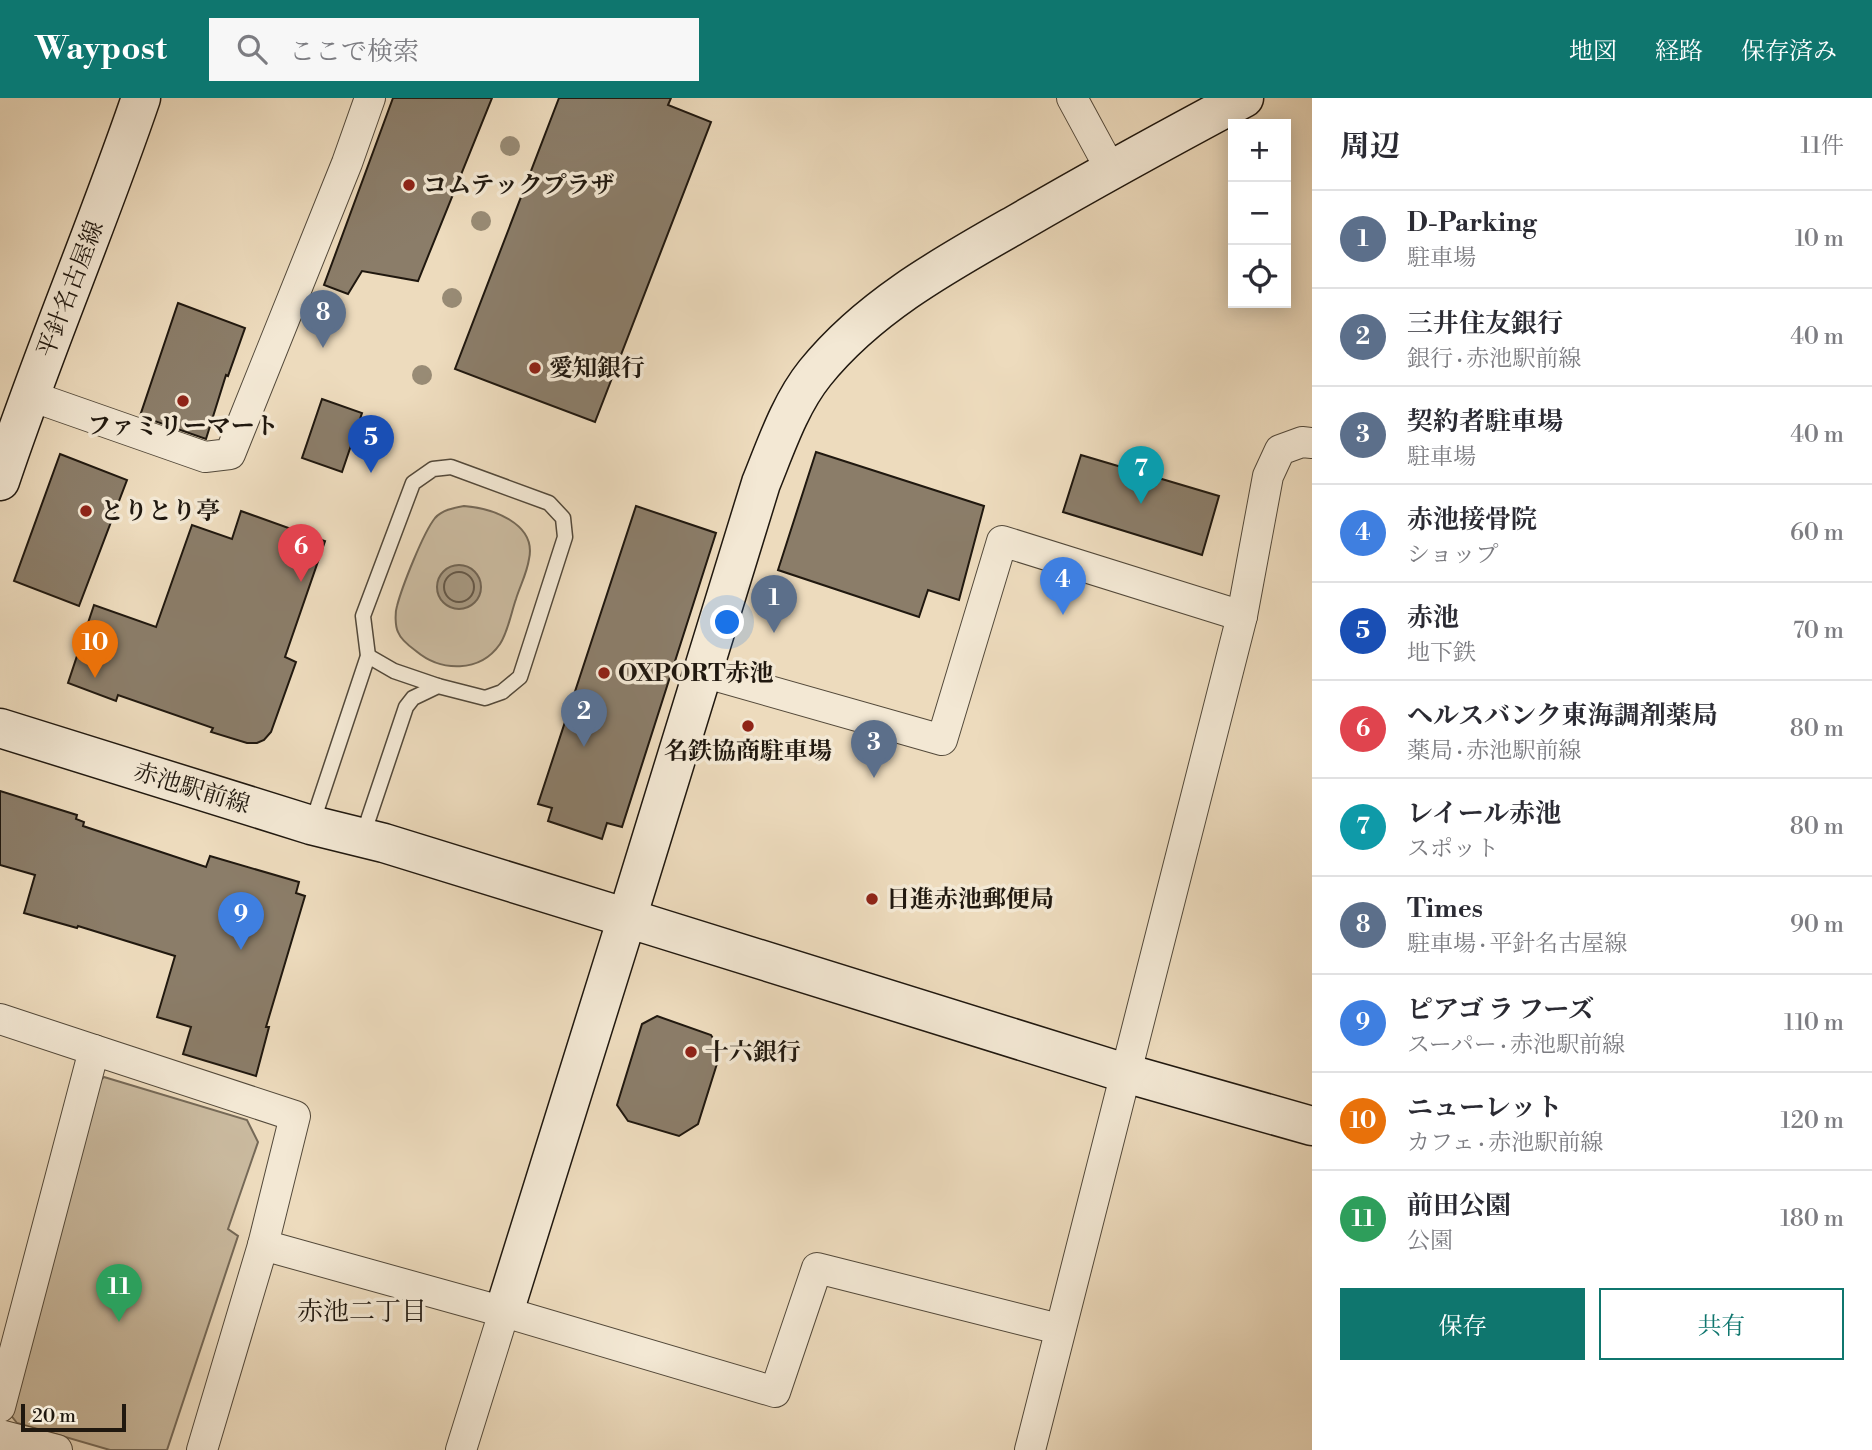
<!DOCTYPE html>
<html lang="ja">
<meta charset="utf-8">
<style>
body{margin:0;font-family:"Libre Bodoni","Noto Serif JP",serif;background:#f7f7f7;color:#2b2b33}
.controls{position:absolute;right:21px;top:21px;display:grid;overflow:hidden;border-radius:0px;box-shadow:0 4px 18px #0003}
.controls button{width:63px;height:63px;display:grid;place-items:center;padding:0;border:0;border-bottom:2px solid #e1e1e2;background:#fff;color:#2b2b33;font:35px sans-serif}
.scale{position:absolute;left:21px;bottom:18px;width:105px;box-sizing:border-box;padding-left:7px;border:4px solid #20180f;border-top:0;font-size:19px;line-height:24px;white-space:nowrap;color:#20180f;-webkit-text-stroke:5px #f3e8d4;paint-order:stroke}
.you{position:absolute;left:728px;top:525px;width:24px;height:24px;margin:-18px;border:5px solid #fff;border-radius:50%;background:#1a73e8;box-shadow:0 0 0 10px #1a73e833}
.badge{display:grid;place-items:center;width:46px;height:46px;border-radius:50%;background:#0f766e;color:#fff;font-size:23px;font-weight:700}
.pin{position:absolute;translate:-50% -58px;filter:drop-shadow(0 2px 4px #0008)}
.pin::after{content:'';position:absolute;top:37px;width:24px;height:21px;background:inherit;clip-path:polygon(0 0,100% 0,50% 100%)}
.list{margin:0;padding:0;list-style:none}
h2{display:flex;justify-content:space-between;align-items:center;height:91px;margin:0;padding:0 28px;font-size:30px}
h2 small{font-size:23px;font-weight:400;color:#7c7c81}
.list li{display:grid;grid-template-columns:46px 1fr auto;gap:21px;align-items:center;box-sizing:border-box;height:98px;padding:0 28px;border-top:2px solid #e1e1e2}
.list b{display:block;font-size:26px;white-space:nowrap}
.list p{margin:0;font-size:23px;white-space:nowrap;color:#7c7c81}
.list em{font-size:23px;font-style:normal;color:#7c7c81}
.actions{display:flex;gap:14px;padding:21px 28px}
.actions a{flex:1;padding:16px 0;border:2px solid #0f766e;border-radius:0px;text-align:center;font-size:24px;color:#0f766e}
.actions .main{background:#0f766e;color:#fff}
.icon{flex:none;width:38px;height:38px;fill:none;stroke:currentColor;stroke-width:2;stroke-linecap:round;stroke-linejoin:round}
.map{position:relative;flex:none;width:1312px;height:1352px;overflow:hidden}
header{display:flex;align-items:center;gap:42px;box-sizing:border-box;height:98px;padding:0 35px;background:#0f766e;color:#fff}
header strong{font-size:33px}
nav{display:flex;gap:38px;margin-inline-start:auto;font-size:24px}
.search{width:490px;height:63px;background:#f7f7f7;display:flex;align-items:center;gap:18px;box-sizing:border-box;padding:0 24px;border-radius:0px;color:#7c7c81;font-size:26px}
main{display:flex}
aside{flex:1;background:#fff}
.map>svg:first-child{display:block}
.green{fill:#caba9f;stroke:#756957;stroke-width:2}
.water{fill:#a79982;stroke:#716554;stroke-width:2}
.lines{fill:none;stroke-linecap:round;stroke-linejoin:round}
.shore{stroke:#645848;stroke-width:2}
.building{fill:#8b7d69;stroke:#20180f;stroke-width:2}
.lane-casing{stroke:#53493a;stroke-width:17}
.street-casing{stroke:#53493a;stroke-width:32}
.secondary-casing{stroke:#20180f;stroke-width:41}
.lane{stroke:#f3e8d4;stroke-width:14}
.street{stroke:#f3e8d4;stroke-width:30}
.secondary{stroke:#f3e8d4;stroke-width:38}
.tree{fill:#988b75}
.poi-dot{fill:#8f2418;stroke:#f3e8d4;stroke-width:2.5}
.labels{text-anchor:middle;stroke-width:7;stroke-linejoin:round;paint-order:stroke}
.poi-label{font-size:24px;font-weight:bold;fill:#20180f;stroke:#f3e8d4;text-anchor:start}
.street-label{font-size:24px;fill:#20180f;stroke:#f3e8d4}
.neighbourhood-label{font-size:26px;fill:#20180f;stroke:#f3e8d4}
</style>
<header>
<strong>Waypost</strong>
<div class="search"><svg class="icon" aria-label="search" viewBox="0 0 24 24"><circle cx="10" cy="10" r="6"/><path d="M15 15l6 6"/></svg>ここで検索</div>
<nav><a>地図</a><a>経路</a><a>保存済み</a></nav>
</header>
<main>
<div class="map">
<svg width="1312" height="1352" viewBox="0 0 1312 1352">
<rect width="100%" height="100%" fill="#eddbbd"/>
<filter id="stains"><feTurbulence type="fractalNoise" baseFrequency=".00286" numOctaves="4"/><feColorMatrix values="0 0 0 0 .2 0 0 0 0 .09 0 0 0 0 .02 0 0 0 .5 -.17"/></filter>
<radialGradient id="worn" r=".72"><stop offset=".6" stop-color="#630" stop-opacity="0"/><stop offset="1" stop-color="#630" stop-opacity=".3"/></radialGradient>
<g class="green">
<path d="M464,408C491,410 537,425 529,461C527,475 520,488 516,501C511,515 508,534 500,546C480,575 441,574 416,553C409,548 401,542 398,534C395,528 395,514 397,508C402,489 423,435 435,420C442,412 453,410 464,408Z"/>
<polygon points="104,979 247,1022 258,1044 228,1131 238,1138 167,1352 110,1352 17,1325 6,1311 89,993"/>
</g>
<circle class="water" cx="459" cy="489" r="22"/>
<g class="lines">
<circle class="shore" cx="459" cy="489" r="15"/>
</g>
<g class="building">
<polygon points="393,0 492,0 418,183 362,173 348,196 324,187"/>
<polygon points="559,0 671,0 668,7 711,24 595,324 455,271"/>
<polygon points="178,205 245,230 228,278 226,277 206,341 140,318"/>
<polygon points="322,301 362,315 342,374 302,360"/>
<polygon points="816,354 984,408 959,502 928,492 919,519 778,472"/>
<polygon points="60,356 127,382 79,508 14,483"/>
<polygon points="1081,357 1219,398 1202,457 1063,414"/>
<polygon points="636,408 716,435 622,729 607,725 602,741 548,723 552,710 538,706"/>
<polygon points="241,413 325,443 285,559 296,564 271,634 264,642 257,645 247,645 211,634 213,630 118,597 116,603 68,585 94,507 156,529 192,427 232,441"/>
<polygon points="0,693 77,717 76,721 84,724 83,728 206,769 210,758 299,784 296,795 305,798 266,929 269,929 256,978 183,956 191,929 157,919 175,858 78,828 77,830 24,815 35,777 0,767"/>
<polygon points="657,918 711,937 721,953 698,1026 679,1038 628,1023 617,1007 642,926"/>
</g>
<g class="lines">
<defs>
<g id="lane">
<polyline points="368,558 394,573 438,588"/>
<polyline points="312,726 368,558 363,518 413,385 433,371 451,369 549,405 563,420 565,439 520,579 502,594 485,600 438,588 413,600 406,609 362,740"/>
</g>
<g id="street">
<polyline points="1072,0 1111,72"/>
<polyline points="28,297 205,359 230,356 347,65 370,0"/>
<polyline points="703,574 942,642 1002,443 1242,518"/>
<polyline points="0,921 94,952"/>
<polyline points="263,1147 504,1214 775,1294 817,1170 1059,1231"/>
<polyline points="0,1309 94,952 295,1018 263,1147 202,1352"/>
<polyline points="0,1337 57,1352"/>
<polyline points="461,1352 504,1214"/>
<polyline points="1030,1352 1242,518 1268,378 1280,352 1302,344 1312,345"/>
</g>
<g id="secondary">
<path d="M0,383C43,254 97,129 141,0"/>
<path d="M0,630L311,727L384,745L627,820L761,385C776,348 790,306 815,275C869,208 946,166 1020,124C1094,81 1169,40 1244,0"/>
<polyline points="504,1214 627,820 1125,975 1312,1028"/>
</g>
</defs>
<use href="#lane" class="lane-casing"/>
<use href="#street" class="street-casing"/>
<use href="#secondary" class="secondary-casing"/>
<use href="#lane" class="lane"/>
<use href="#street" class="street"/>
<use href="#secondary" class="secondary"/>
</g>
<g class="tree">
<circle cx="510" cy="48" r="10"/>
<circle cx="481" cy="123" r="10"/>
<circle cx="452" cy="200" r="10"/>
<circle cx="422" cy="277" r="10"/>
</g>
<g class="poi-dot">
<circle cx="409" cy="87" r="7"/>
<circle cx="535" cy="270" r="7"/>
<circle cx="183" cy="303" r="7"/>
<circle cx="86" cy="413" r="7"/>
<circle cx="604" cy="575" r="7"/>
<circle cx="748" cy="628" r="7"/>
<circle cx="872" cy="801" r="7"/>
<circle cx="691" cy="954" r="7"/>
</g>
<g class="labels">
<g class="poi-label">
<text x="423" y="95">コムテックプラザ</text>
<text x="549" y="278">愛知銀行</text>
<text x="183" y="336" text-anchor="middle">ファミリーマート</text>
<text x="100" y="421">とりとり亭</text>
<text x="618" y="583">OXPORT赤池</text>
<text x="748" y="661" text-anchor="middle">名鉄協商駐車場</text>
<text x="886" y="809">日進赤池郵便局</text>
<text x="705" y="962">十六銀行</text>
</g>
<g class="street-label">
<text transform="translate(70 191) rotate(-69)" y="8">平針名古屋線</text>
<text transform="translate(192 690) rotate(17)" y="8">赤池駅前線</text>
</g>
<g class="neighbourhood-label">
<text x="362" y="1222">赤池二丁目</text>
</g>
</g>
<rect width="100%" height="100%" filter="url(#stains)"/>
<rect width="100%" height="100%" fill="url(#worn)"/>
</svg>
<div class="controls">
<button>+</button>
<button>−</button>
<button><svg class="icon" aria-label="locate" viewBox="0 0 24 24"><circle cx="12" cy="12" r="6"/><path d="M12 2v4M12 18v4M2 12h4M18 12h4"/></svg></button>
</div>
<div class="scale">20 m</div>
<div class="you"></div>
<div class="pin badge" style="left:774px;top:535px;background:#5c6f8a">1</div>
<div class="pin badge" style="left:584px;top:649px;background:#5c6f8a">2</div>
<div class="pin badge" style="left:874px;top:680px;background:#5c6f8a">3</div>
<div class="pin badge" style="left:1063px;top:517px;background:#3f7fe0">4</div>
<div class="pin badge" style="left:371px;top:375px;background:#1a4fb4">5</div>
<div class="pin badge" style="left:301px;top:484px;background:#e0444e">6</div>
<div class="pin badge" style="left:1141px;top:406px;background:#0f9aa8">7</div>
<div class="pin badge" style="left:323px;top:250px;background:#5c6f8a">8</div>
<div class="pin badge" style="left:241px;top:852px;background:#3f7fe0">9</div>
<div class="pin badge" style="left:95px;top:580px;background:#e8710a">10</div>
<div class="pin badge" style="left:119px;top:1224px;background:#2e9e5b">11</div>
</div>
<aside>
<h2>周辺<small>11件</small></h2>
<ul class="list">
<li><span class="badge" style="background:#5c6f8a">1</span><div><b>D-Parking</b><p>駐車場</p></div><em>10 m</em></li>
<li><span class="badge" style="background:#5c6f8a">2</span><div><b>三井住友銀行</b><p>銀行 · 赤池駅前線</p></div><em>40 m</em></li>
<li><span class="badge" style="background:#5c6f8a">3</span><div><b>契約者駐車場</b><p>駐車場</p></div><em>40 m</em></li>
<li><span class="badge" style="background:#3f7fe0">4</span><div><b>赤池接骨院</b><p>ショップ</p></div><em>60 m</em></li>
<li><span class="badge" style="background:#1a4fb4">5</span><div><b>赤池</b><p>地下鉄</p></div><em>70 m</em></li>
<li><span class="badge" style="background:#e0444e">6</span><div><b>ヘルスバンク東海調剤薬局</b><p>薬局 · 赤池駅前線</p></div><em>80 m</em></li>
<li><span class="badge" style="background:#0f9aa8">7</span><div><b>レイール赤池</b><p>スポット</p></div><em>80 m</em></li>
<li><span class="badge" style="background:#5c6f8a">8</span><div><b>Times</b><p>駐車場 · 平針名古屋線</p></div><em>90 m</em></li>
<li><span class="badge" style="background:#3f7fe0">9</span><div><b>ピアゴ ラ フーズ</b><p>スーパー · 赤池駅前線</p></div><em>110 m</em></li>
<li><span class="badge" style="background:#e8710a">10</span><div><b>ニューレット</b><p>カフェ · 赤池駅前線</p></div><em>120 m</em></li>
<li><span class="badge" style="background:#2e9e5b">11</span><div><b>前田公園</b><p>公園</p></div><em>180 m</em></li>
</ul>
<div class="actions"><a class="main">保存</a><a>共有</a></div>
</aside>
</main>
